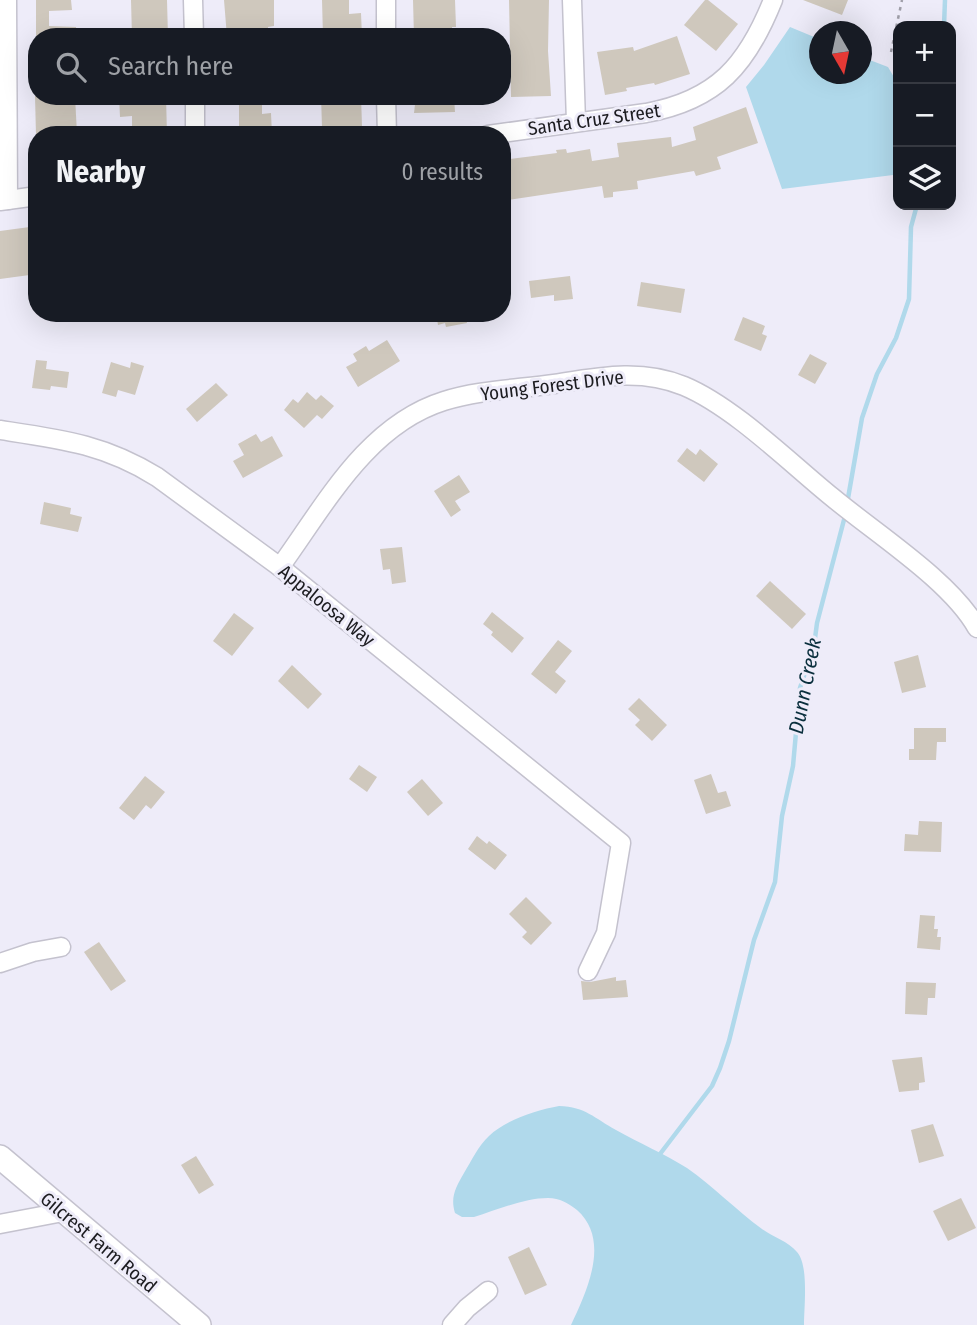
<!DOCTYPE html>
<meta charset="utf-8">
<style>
body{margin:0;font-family:"Fira Sans Condensed",sans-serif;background:#242831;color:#f1f3f6}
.controls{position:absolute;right:21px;top:21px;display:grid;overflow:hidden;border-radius:14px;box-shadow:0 7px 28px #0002}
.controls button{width:63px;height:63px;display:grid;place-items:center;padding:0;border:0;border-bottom:2px solid #363941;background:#171b24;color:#f1f3f6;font:35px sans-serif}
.compass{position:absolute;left:809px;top:21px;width:63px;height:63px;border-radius:50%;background:#171b24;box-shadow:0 7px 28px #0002;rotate:171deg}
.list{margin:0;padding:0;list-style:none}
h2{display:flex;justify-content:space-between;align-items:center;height:91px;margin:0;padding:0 28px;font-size:30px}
h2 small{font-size:23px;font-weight:400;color:#9ea1a6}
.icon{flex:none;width:38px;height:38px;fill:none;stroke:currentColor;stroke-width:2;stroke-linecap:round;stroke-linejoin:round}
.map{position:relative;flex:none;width:977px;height:1325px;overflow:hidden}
.search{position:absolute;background:#171b24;box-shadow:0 7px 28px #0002;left:28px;top:28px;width:483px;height:77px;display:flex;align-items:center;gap:18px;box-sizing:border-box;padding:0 24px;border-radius:28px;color:#9ea1a6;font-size:26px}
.panel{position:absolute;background:#171b24;box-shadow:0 7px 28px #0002;left:28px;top:126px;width:483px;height:196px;border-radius:28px}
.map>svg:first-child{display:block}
.water{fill:#b0d9eb}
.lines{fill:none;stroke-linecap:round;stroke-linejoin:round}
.stream{stroke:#b0d9eb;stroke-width:4.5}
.building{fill:#cfc8bd}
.minor-casing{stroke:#c4c2ce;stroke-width:21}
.major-casing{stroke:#c4c2ce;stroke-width:26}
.path{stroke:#9f9ea8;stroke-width:2.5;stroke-dasharray:3.5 5;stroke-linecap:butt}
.minor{stroke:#fff;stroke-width:18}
.major{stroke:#fff;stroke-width:23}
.labels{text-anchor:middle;stroke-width:6;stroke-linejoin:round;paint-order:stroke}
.street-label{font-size:19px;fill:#1c1c20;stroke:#eeecf9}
.water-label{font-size:21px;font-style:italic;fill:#0a2f3d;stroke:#eeecf9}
</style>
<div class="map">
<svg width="977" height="1325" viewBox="0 0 977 1325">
<rect width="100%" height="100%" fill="#eeecf9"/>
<g class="water">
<polygon points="790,27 819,39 820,74 862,74 862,57 888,67 898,84 898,167 893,175 782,189 746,87 764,65"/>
<path d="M559,1106C586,1107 594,1118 616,1130C639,1143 665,1154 687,1168C713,1186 736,1210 762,1229C773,1237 788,1241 797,1252C809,1265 804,1307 804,1325H571C587,1291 611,1240 577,1210C568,1203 560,1198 548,1198C524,1198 497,1210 474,1217H462L455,1213C450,1197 456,1187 464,1173C472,1160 478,1146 489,1136C505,1120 537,1110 559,1106Z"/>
</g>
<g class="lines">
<g class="stream">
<polyline points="944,26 945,0"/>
<polyline points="847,504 862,418 877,374 896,338 909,299 911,227 917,205"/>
<polyline points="660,1157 660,1154 712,1086 720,1068 729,1041 754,940 775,882 782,816 793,766 800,688 814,646 817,623 845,516"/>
</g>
</g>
<g class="building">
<polygon points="36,0 71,0 72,10 49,11 49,26 76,27 77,37 36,37"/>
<polygon points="131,0 167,0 168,37 132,37"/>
<polygon points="224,0 274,0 274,26 268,27 268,37 227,37"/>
<polygon points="322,0 349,0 349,14 361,13 362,37 323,37"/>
<polygon points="413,0 455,0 456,27 452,27 453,37 414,37"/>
<polygon points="509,0 549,0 548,51 551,96 511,97"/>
<polygon points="705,0 708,0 738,24 716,51 684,25"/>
<polygon points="803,0 848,0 842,15"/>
<polygon points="677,36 690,74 655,85 654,83 626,88 627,91 605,95 597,52 633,47 634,51"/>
<polygon points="35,96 75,96 77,134 36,135"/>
<polygon points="119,96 166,96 167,135 132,135 132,116 120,117"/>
<polygon points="239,96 262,96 262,114 271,113 272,135 239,135"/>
<polygon points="321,96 361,96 362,126 322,128"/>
<polygon points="416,96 454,96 455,112 414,113"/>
<polygon points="746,107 758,143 717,157 721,169 696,176 694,171 637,181 638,189 613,192 613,197 604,198 602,186 502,201 502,160 557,153 556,150 566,149 567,153 590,149 592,161 619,157 617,143 671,137 672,147 696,140 693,127"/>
<polygon points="37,226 37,274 0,279 0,231"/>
<polygon points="570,276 573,299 554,301 554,295 531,298 529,281"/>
<polygon points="641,282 685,289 681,313 637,306"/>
<polygon points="436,313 470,313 471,319 466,319 467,323 446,327 445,323 438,325"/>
<polygon points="743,317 765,326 762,334 767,336 761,351 734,340"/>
<polygon points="387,340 400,361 358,387 346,367 357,361 353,354 366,346 369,351"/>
<polygon points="810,354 827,363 815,384 798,375"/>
<polygon points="36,360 47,361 46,369 69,372 67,388 51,386 50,390 32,388"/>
<polygon points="111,362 130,368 131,362 144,366 135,395 118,390 116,397 102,393"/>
<polygon points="216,383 228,395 197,422 186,409"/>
<polygon points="307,392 316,400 321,395 334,406 322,419 317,415 304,428 284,410 293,399 298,403"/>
<polygon points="256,434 261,442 272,436 283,456 243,478 233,461 244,455 238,444"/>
<polygon points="687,448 696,455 700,449 718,464 704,482 677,461"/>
<polygon points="459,475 470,492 455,501 461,510 451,517 434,491"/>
<polygon points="44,502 71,508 70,514 82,517 78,532 40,524"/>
<polygon points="402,547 406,582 392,584 390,569 383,570 380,549"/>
<polygon points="770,581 806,614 792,629 756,596"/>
<polygon points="492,612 524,638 512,653 491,635 493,632 483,624"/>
<polygon points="234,613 254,628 232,656 213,641"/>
<polygon points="558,640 572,651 555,672 566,681 556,694 531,674"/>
<polygon points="918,655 926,687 902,693 894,662"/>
<polygon points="292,665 322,694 308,709 278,681"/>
<polygon points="639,698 667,725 652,741 635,725 640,720 628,709"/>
<polygon points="914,728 946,728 946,742 937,742 936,760 909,760 909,749 914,749"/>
<polygon points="359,765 377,777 367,792 349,779"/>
<polygon points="711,774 718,793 726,791 731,806 706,814 694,780"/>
<polygon points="145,776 165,792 151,809 146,805 134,820 119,808"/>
<polygon points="422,779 443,803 428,816 407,792"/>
<polygon points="919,821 942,822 941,852 904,851 905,834 918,835"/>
<polygon points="477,836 487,844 489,841 507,855 495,870 468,849"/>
<polygon points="526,897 552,923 531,945 522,937 527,932 509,914"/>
<polygon points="920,915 935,916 934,929 938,929 937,937 941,937 940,950 917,948"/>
<polygon points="99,942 126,981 111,991 84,952"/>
<polygon points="616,977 616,981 626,980 628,997 583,1000 581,981 590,982"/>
<polygon points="906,982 936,983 935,998 928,998 927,1015 905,1014"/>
<polygon points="922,1057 925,1082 919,1083 919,1090 899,1092 892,1060"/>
<polygon points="933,1124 944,1156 919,1163 911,1130"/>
<polygon points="196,1156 214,1185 199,1194 181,1165"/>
<polygon points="961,1198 976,1228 948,1241 933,1211"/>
<polygon points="529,1247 547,1285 525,1295 508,1257"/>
</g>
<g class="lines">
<defs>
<g id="minor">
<polyline points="7,0 8,200"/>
<polyline points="193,0 194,37"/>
<polyline points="386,0 386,37"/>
<polyline points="572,0 576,122"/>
<polyline points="195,96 195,135"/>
<polyline points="386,96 387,135"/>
<path d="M488,135L646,113C717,100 747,65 773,0"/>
<polyline points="0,201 37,196"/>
<path d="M0,430C60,439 104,444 157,477L280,567L621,843L606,933L588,971"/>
<path d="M280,567C325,505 367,425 444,401C477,390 519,389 554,384C598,377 641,368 684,386C734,407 790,463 832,497C875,533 951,581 977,628"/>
<polyline points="0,963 33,952 61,947"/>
<polyline points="0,1224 63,1212"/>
<polyline points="452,1325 467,1308 488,1291"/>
</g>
<polyline id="major" points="0,1157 199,1325"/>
</defs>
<use href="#minor" class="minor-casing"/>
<use href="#major" class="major-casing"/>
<polyline class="path" points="891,52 902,0"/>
<use href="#minor" class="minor"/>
<use href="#major" class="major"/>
</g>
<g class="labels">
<g class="street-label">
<text transform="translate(594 119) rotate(-8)" y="7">Santa Cruz Street</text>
<text transform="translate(552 385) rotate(-7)" y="7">Young Forest Drive</text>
<text transform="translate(327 605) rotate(39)" y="7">Appaloosa Way</text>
<text transform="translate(99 1242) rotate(40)" y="7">Gilcrest Farm Road</text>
</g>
<g class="water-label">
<text transform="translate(805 686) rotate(-79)" y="7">Dunn Creek</text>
</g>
</g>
</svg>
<div class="controls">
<button>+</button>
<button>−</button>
<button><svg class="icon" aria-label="layers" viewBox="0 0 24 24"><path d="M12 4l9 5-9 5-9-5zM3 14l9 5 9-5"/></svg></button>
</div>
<svg class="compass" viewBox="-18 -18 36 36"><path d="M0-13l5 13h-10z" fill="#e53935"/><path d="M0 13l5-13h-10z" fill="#9ea1a6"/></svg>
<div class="search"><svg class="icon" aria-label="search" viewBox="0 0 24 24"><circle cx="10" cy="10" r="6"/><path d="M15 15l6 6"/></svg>Search here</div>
<section class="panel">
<h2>Nearby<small>0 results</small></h2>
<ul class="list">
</ul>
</section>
</div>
